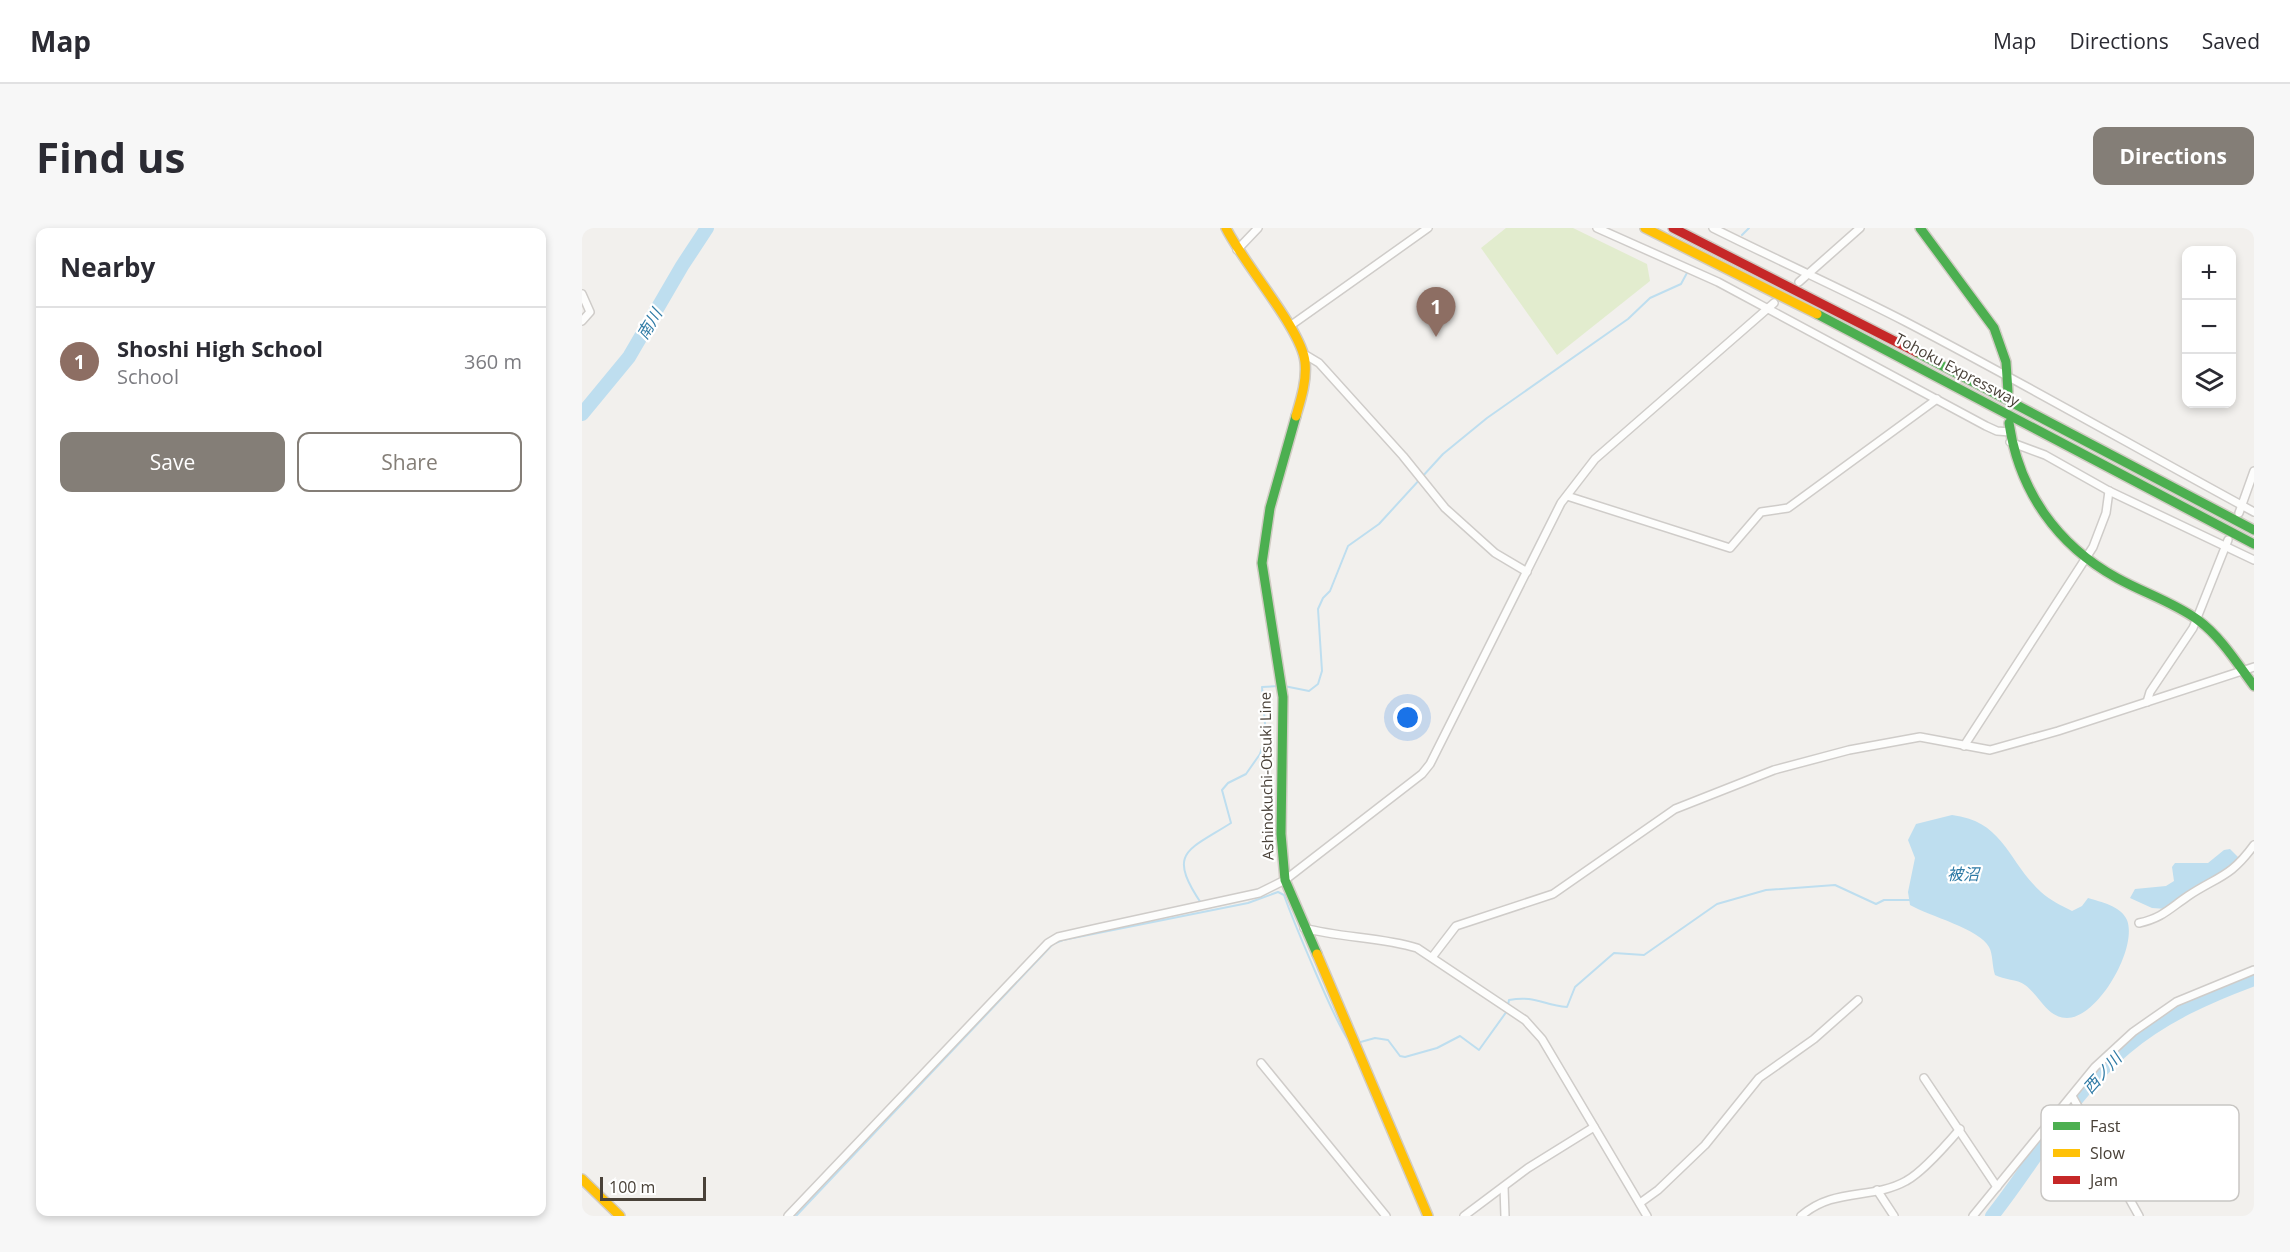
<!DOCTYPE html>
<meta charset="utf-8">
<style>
body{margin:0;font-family:"Open Sans","Noto Sans JP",sans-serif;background:#f7f7f7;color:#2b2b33}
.controls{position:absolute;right:18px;top:18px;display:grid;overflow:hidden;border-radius:12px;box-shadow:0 3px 9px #0003}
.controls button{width:54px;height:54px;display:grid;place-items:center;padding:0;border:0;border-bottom:2px solid #e1e1e2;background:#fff;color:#2b2b33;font:30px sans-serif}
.scale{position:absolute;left:18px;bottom:15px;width:106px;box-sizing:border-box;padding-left:6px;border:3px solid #494138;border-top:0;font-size:16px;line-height:21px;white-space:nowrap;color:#494138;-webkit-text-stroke:4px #fff;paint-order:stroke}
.you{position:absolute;left:826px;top:490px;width:21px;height:21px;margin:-15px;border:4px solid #fff;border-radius:50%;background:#1a73e8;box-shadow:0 0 0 9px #1a73e833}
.badge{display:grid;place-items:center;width:39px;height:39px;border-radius:50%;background:#847e77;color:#fff;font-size:20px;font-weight:700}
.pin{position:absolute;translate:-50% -50px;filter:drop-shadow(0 2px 3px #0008)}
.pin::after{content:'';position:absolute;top:32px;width:21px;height:18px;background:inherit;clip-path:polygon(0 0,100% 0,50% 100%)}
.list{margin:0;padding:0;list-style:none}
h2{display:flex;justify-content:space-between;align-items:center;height:78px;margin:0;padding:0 24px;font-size:26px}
h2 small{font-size:20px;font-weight:400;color:#7c7c81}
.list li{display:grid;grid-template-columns:39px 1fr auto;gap:18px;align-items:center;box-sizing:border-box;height:108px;padding:0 24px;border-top:2px solid #e1e1e2}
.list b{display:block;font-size:22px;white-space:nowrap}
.list p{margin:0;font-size:20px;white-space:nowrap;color:#7c7c81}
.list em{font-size:20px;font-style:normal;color:#7c7c81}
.actions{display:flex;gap:12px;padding:18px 24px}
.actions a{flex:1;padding:14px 0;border:2px solid #847e77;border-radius:12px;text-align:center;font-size:21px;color:#847e77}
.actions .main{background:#847e77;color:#fff}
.icon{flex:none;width:33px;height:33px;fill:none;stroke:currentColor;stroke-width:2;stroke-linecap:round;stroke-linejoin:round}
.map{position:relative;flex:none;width:1672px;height:988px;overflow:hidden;border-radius:12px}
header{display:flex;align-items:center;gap:36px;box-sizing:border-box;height:84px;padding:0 30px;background:#fff;border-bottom:2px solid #e1e1e2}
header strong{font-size:28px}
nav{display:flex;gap:33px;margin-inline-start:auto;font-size:21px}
.intro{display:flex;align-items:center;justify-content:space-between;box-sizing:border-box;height:144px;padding:0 36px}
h1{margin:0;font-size:42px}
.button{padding:15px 27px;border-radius:12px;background:#847e77;color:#fff;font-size:21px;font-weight:700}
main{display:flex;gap:36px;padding:0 36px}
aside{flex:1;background:#fff;border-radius:12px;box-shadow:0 3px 9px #0003}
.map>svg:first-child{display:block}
.pitch{fill:#e2ecce}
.water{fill:#bedeef}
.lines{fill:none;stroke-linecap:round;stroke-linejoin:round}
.stream{stroke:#bedeef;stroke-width:2}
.river{stroke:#bedeef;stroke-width:14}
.street-casing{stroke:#cfccc9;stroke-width:10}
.fast-casing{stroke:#d1ccc4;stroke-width:12}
.slow-casing{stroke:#d1ccc4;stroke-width:12}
.jam-casing{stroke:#d1ccc4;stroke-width:12}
.street{stroke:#fdfdfc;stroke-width:7}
.fast{stroke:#4caf50;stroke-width:9}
.slow{stroke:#ffc107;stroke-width:9}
.jam{stroke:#c62828;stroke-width:9}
.labels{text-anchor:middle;stroke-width:4.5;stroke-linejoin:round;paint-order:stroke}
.street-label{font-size:15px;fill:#494138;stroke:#fff}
.water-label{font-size:16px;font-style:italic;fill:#2e7aa5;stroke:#fff}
.key{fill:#fff;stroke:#c8c6c3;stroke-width:1.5}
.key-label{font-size:16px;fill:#494138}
</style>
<header>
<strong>Map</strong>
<nav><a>Map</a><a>Directions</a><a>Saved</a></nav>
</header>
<div class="intro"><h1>Find us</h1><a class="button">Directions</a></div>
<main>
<aside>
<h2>Nearby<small></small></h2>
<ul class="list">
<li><span class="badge" style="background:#8d6e63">1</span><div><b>Shoshi High School</b><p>School</p></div><em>360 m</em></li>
</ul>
<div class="actions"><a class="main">Save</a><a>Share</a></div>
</aside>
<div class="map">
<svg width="1672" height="988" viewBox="0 0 1672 988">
<rect width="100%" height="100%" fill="#f2f0ed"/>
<polygon class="pitch" points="924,0 991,0 1065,36 1068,53 975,127 899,20"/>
<g class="water">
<path d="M1370,587C1422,593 1426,634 1459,664C1468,672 1480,678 1490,683L1500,678L1506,670C1519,674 1539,678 1545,692C1556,720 1516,790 1485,790C1465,790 1457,767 1443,757C1435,751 1422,752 1413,747C1410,738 1411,726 1407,719C1398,701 1347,688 1328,677L1326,664L1333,630L1326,612L1334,596Z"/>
<polygon points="1648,621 1658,631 1652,640 1584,681 1570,680 1548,670 1553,661 1584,658 1592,653 1590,639 1593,635 1626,635 1642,622"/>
</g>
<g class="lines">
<g class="stream">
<polyline points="1160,7 1167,0"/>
<polyline points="702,458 727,463 736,456 740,443 736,381 741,370 748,363 766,318 797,296 861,226 905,190 1046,91 1068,70 1099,56 1106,43"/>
<path d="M619,675C585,624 605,623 649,595L640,562L646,555L664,546L678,526L684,508L680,459L697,458"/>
<path d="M926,777L927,772C953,767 961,777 985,779L993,759L1032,725L1062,727L1135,676L1184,662L1253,657L1294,676L1302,672H1329"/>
<polyline points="775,815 793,810 806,812 818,828 823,829 855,820 878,808 897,822 925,783"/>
<path d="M214,988L471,716L481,712L666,675L696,664L702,667C709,687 759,809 769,815"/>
</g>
<g class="river">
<polyline points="0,186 47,129 100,38 125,0"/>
<path d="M1410,988C1454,933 1489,865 1543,820C1581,788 1626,768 1672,751"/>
</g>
<defs>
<g id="street">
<polyline points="1015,0 1136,54 1404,198 1415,203 1428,204"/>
<path d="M1131,0C1195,32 1260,61 1324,94C1441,155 1556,221 1672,284"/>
<polyline points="655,22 676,0"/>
<polyline points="1217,54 1278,0"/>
<polyline points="0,66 8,84 0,93"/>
<polyline points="708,98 846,0"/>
<polyline points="722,126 737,135 821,228 863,280 913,325 945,344"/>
<polyline points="1428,214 1463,227 1527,263 1672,332"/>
<polyline points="985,268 1148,320 1179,284 1206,280 1355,171"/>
<polyline points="1657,285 1672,243"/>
<polyline points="1565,474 1568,464 1611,400 1646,312"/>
<polyline points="1382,518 1511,319 1524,285 1527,263"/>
<path d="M1557,695C1580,690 1587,681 1606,668C1636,648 1648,650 1672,617"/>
<path d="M722,700C759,710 799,709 835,720L943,792L960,811L1065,988"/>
<polyline points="851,728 874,698 971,666 1093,581 1192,542 1267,522 1338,509 1408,522 1476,503 1672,439"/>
<polyline points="679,835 804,988"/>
<polyline points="1342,850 1415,959"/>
<polyline points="1490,868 1557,988"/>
<polyline points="922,959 923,988"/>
<polyline points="1295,962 1312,988"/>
<polyline points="1058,975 1076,962 1123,917 1177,850 1232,811 1276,772"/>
<polyline points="206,988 466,715 476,709 516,700 677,665 703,652 840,546 848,536 979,275 1013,231 1192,75"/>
<polyline points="882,988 946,940 1012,899"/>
<path d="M1219,988C1252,959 1290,972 1324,953C1341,944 1365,916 1378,901"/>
<polyline points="1391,988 1513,839 1551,804 1594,774 1672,742"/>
</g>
<g id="fast">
<polyline points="1338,0 1412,100 1424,134 1426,164"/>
<polyline points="1235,86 1672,316"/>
<polyline points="1334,124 1672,302"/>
<polyline points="714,188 688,280 680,335 701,469 699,606 703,652 735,726"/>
<path d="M1427,195C1437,263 1475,317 1535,350C1562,365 1591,374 1616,392C1639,409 1655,435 1672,458"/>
</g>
<g id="slow">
<path d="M644,0C661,35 720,102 723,134C725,152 719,171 714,188"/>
<polyline points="1063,0 1235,86"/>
<polyline points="735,726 846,988"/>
<polyline points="0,951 38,988"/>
</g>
<polyline id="jam" points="1091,0 1334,124"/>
</defs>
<use href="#street" class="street-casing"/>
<use href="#fast" class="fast-casing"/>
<use href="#slow" class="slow-casing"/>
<use href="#jam" class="jam-casing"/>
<use href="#street" class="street"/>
<use href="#fast" class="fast"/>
<use href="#slow" class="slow"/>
<use href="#jam" class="jam"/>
</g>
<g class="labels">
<g class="street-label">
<text transform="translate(1375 142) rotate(28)" y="5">Tohoku Expressway</text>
<text transform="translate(685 548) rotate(-91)" y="5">Ashinokuchi-Otsuki Line</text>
</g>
<g class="water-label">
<text transform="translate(67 96) rotate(-59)" y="6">南川</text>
<text x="1381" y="652">被沼</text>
<text transform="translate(1520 845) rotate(-48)" y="6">西ノ川</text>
</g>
</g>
<rect x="1459" y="877" width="198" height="96" rx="9" class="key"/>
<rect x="1471" y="894" width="27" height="8" fill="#4caf50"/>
<rect x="1471" y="921" width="27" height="8" fill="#ffc107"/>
<rect x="1471" y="948" width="27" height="8" fill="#c62828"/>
<g class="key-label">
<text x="1508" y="904">Fast</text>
<text x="1508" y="931">Slow</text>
<text x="1508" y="958">Jam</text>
</g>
</svg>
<div class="controls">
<button>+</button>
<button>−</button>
<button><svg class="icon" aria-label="layers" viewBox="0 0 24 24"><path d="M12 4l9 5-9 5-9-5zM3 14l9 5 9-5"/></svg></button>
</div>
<div class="scale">100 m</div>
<div class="you"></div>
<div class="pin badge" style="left:854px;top:109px;background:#8d6e63">1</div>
</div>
</main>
